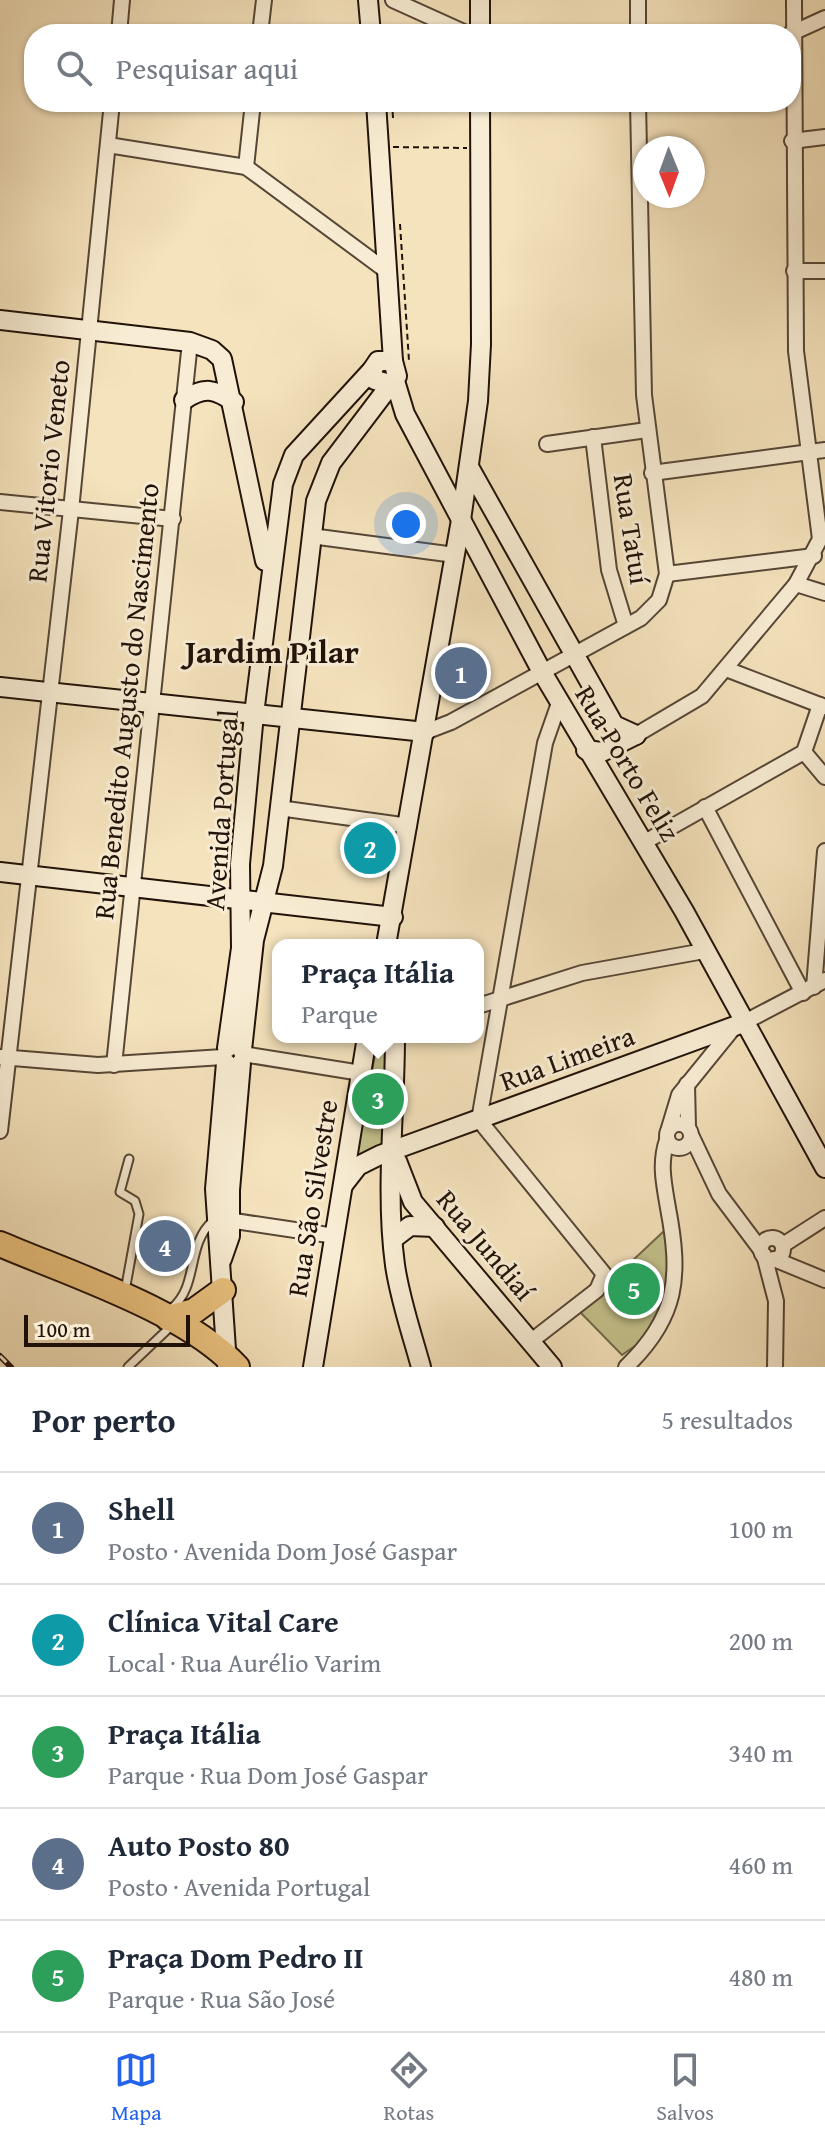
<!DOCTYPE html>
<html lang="pt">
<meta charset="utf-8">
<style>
body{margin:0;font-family:"Gentium Book Plus",serif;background:#f2f2f3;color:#1f2937}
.compass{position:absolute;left:633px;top:136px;width:72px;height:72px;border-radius:50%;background:#fff;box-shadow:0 2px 6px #0004;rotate:179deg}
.scale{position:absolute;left:24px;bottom:20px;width:166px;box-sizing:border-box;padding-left:8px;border:4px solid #211209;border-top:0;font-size:22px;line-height:28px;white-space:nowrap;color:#211209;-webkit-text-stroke:6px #f8edd4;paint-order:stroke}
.you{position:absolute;left:406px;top:524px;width:28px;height:28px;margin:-20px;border:6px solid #fff;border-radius:50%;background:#1a73e8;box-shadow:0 0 0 12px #1a73e833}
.badge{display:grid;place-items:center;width:52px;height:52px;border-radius:50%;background:#2563eb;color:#fff;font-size:26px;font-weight:700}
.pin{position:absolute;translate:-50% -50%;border:4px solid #fff;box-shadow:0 2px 8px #0006}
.popup{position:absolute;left:272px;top:939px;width:212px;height:104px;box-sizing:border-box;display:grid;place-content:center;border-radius:16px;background:#fff;filter:drop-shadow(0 2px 6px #0005);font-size:26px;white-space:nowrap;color:#747a83}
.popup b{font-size:30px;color:#1f2937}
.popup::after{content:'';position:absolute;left:50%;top:100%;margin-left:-16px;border:16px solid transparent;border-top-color:#fff}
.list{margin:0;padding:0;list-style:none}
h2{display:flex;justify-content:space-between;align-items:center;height:104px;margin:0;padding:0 32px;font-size:34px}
h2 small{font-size:26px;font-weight:400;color:#747a83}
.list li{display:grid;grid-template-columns:52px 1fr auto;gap:24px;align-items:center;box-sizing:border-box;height:112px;padding:0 32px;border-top:2px solid #e0e1e3}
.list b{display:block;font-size:30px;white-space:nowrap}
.list p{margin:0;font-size:26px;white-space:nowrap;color:#747a83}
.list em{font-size:26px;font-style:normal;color:#747a83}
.icon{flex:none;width:44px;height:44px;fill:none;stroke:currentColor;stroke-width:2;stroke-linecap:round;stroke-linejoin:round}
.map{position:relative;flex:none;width:825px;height:1367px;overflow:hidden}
.search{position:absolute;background:#fff;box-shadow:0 2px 6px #0004;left:24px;right:24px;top:24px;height:88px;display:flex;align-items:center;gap:20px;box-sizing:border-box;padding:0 28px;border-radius:32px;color:#747a83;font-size:30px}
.sheet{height:664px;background:#fff}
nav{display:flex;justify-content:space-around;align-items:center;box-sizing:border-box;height:112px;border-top:2px solid #e0e1e3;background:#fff;font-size:22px;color:#747a83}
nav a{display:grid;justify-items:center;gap:4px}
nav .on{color:#2563eb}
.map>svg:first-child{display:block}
.green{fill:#c4c18c;stroke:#726a4a;stroke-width:2}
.building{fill:#d58e7f;stroke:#211209;stroke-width:2}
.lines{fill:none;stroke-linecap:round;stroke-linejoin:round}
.lane-casing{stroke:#564636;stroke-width:11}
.street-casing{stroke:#564636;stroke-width:18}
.secondary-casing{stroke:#211209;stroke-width:22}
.highway-casing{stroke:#211209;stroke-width:28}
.path{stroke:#211209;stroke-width:2;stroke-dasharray:6 4;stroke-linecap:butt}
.lane{stroke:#f8edd4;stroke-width:7}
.street{stroke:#f8edd4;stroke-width:14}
.secondary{stroke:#f8edd4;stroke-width:18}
.highway{stroke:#eac27e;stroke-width:24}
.rail-casing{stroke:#211209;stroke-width:6}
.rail{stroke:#f8edd4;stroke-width:3;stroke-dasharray:9;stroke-linecap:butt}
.labels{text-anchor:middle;stroke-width:6;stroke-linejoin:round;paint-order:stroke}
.street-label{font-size:28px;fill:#211209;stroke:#f8edd4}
.quarter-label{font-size:32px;font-weight:bold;fill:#211209;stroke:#f8edd4}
</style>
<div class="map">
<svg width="825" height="1367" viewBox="0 0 825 1367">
<rect width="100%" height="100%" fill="#f5e3bd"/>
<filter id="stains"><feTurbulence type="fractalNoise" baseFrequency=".0025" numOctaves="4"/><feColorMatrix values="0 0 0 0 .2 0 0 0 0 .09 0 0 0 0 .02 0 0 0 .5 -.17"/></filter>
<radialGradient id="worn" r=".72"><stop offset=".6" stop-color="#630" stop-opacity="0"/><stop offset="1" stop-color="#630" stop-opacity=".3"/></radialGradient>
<g class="green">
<polygon points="390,1046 389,1148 355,1163 376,1049"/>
<polygon points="664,1231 672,1267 652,1334 622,1355 579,1311"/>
</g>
<g class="building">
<polygon points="451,656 469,659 480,688 447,687"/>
<polygon points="365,836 378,837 375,859 361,858"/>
</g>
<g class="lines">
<defs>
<g id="lane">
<polyline points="125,1291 139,1214 135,1201 120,1192 129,1159"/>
<path d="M172,1308C199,1286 186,1244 213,1221"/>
<polyline points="128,1367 167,1330"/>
</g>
<g id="street">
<polyline points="393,0 468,34"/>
<polyline points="638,0 638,34"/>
<polyline points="119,34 122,0"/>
<polyline points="260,34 264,0"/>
<polyline points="790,34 825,18"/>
<polyline points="792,141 825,137"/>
<polyline points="108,145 246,167 388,272"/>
<polyline points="246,167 253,102"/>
<polyline points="794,271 825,271"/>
<polyline points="593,437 609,570 626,626"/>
<polyline points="547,444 647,430"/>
<polyline points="652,473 825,450"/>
<polyline points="0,502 173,519"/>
<polyline points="311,536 455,555"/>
<polyline points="667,574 814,556"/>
<polyline points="796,584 825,593"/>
<polyline points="726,669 825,707"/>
<polyline points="425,732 451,722 641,618 659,600 667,574 644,395 638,102"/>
<polyline points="636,735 702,696 796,584 820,539 796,351 794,0"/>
<polyline points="804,752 825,777"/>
<polyline points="705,807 803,993"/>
<polyline points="279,808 409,826"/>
<polyline points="643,843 804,752 820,705"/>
<polyline points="814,987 825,851"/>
<polyline points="478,1006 582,973 704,951"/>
<polyline points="743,1023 825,980"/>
<polyline points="243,1054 361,1073"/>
<polyline points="0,1057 98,1065 223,1057"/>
<polyline points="114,1065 190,342"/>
<polyline points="687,1084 688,1127"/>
<circle cx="679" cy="1136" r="12"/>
<polyline points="669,1128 679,1095 735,1026"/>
<polyline points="0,1131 71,510 112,102"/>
<polyline points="692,1137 719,1194 761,1250"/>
<polyline points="221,1219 335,1236"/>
<circle cx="772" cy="1249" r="11"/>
<polyline points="783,1245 825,1218"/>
<polyline points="764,1255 776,1301 775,1367"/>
<polyline points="774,1259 825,1280"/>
<polyline points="530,1342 597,1290 604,1274 479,1120 545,743 559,703"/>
<path d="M626,1367C678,1317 681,1277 668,1208C664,1184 659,1164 667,1140"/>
</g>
<g id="secondary">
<polyline points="368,0 371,34"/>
<polyline points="480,0 480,34"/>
<polyline points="376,102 393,361"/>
<polyline points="0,320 190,342 212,350 222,359 265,561"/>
<polyline points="395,381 405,414 542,672 684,911 825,1168"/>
<path d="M184,400C204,386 215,389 234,402"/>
<polyline points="469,467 614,725 636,735"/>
<polyline points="0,687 425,732"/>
<polyline points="586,750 602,752 636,735"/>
<polyline points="0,872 393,917"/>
<polyline points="386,945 461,520 478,401 481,344 480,102"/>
<path d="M395,1037C395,1111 385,1192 395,1265C400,1300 412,1334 421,1367"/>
<polyline points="227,1048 241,948 240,864 254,714 283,484 294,455 372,370"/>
<polyline points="242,1050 254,940 273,866 316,501 331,463 397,376 393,361 378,361 372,370 375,380 390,384"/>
<polyline points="226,1063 215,1189 227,1364"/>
<polyline points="397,1161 413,1202 552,1367"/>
<polyline points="344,1184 358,1166 380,1155 743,1023"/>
<polyline points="393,1239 410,1226 435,1227"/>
<polyline points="222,1259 230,1236 230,1190 241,1063"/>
<polyline points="313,1367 367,1037"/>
</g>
<g id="highway">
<path d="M0,1244C70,1274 185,1311 237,1367"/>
<polyline points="168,1318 194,1311 223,1290"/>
</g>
</defs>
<use href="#lane" class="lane-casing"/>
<use href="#street" class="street-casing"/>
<use href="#secondary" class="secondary-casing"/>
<use href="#highway" class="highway-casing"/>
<g class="path">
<polyline points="392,102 393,118"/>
<polyline points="393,147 467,148"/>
<polyline points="400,224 409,361"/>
</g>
<use href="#lane" class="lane"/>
<use href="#street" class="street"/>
<use href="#secondary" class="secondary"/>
<use href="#highway" class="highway"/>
<defs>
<polyline id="rail" points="0,1356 11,1367"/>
</defs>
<use href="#rail" class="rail-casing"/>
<use href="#rail" class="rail"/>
</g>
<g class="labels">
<g class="street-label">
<text transform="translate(48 471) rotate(-84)" y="10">Rua Vitorio Veneto</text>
<text transform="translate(632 529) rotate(81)" y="10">Rua Tatuí</text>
<text transform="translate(126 701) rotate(-84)" y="10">Rua Benedito Augusto do Nascimento</text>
<text transform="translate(628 763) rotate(59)" y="10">Rua Porto Feliz</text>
<text transform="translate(221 810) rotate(-86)" y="10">Avenida Portugal</text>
<text transform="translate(567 1058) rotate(-20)" y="10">Rua Limeira</text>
<text transform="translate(312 1198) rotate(-81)" y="10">Rua São Silvestre</text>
<text transform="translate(486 1245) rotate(50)" y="10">Rua Jundiaí</text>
</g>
<g class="quarter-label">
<text x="272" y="663">Jardim Pilar</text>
</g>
</g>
<rect width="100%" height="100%" filter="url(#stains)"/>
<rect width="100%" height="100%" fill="url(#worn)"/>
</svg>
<svg class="compass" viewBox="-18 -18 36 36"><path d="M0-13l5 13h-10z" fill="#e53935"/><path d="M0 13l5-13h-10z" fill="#747a83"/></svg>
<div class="scale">100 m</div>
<div class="you"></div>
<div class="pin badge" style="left:461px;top:673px;background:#5c6f8a">1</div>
<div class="pin badge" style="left:370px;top:848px;background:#0f9aa8">2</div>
<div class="pin badge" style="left:378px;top:1099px;background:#2e9e5b">3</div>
<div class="popup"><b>Praça Itália</b>Parque</div>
<div class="pin badge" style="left:165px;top:1246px;background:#5c6f8a">4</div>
<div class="pin badge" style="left:634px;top:1289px;background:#2e9e5b">5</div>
<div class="search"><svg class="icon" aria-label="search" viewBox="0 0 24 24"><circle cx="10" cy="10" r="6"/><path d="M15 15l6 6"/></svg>Pesquisar aqui</div>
</div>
<section class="sheet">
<h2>Por perto<small>5 resultados</small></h2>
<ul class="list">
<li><span class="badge" style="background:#5c6f8a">1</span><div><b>Shell</b><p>Posto · Avenida Dom José Gaspar</p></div><em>100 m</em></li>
<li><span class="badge" style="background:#0f9aa8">2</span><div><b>Clínica Vital Care</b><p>Local · Rua Aurélio Varim</p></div><em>200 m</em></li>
<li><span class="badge" style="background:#2e9e5b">3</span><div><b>Praça Itália</b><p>Parque · Rua Dom José Gaspar</p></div><em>340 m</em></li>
<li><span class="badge" style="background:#5c6f8a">4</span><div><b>Auto Posto 80</b><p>Posto · Avenida Portugal</p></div><em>460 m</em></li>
<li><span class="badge" style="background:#2e9e5b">5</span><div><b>Praça Dom Pedro II</b><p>Parque · Rua São José</p></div><em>480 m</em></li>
</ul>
</section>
<nav>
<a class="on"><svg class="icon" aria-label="map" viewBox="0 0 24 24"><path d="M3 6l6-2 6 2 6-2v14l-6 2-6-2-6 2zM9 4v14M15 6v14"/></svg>Mapa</a>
<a><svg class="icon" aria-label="directions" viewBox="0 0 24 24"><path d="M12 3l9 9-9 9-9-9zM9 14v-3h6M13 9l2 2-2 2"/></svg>Rotas</a>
<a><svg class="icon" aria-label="saved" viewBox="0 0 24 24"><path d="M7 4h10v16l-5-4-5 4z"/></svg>Salvos</a>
</nav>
